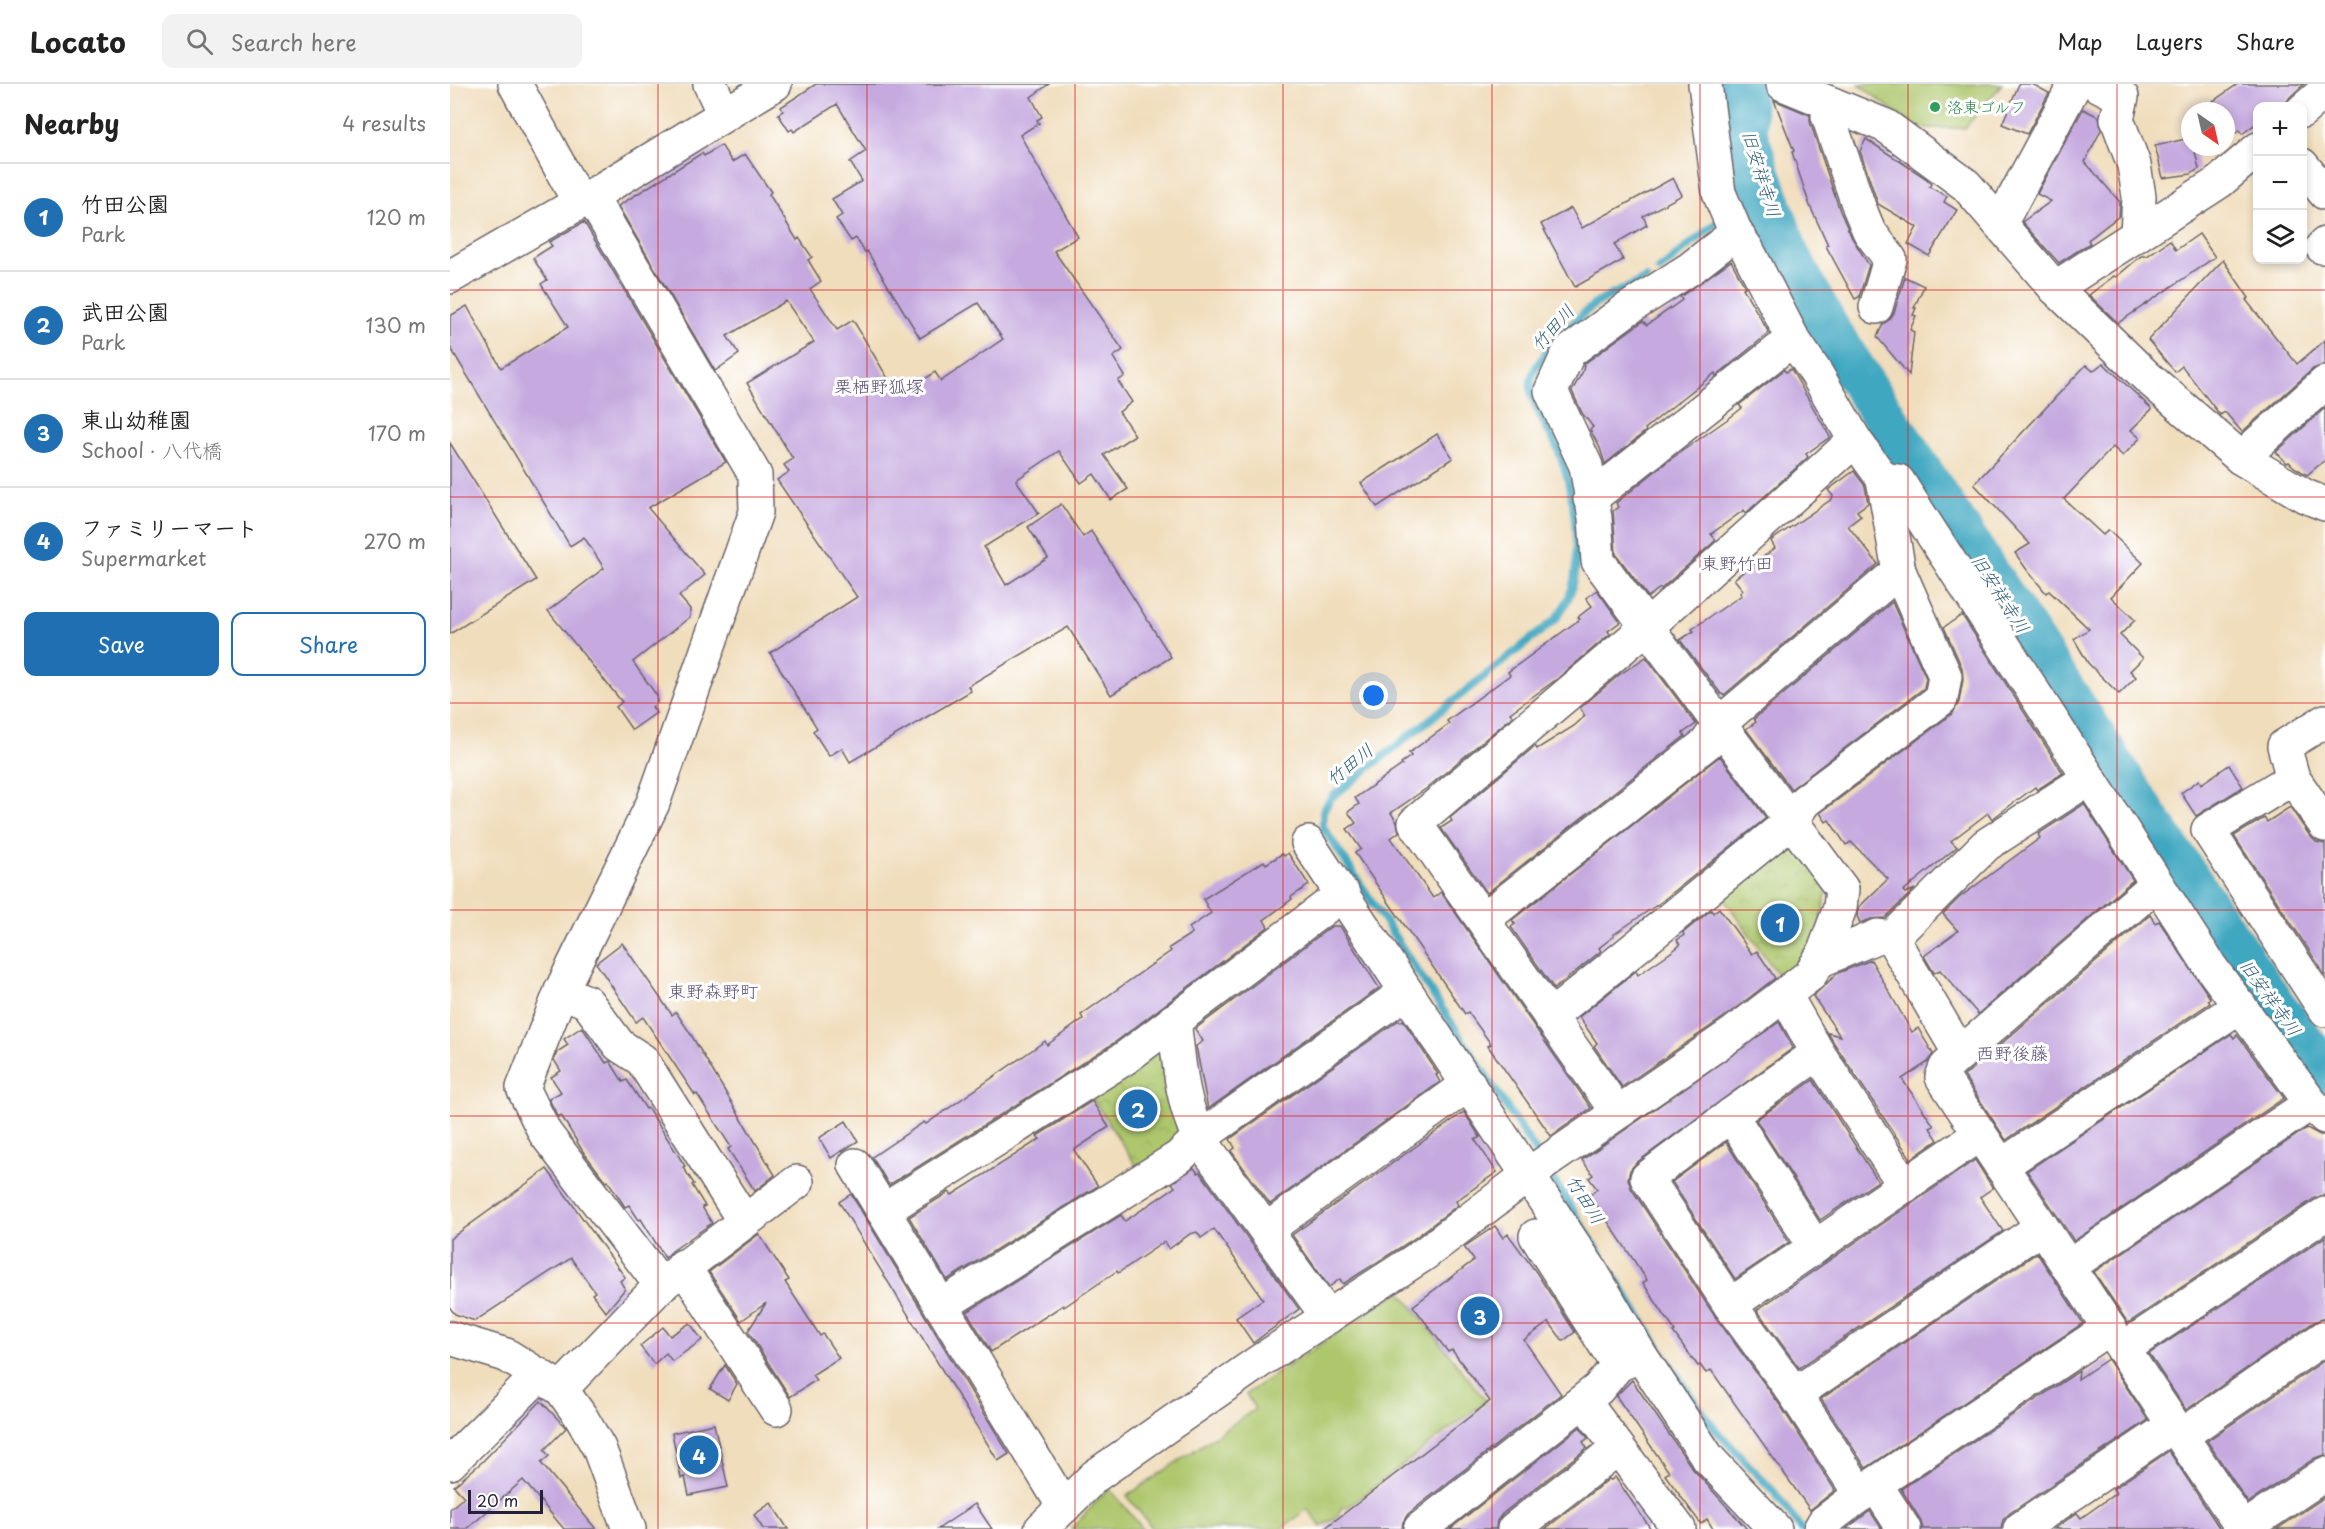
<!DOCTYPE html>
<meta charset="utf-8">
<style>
body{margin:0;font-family:"Playpen Sans","Klee One",sans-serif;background:#f2f2f2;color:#222}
.controls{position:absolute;right:18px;top:18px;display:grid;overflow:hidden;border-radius:12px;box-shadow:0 3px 9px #0003}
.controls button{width:54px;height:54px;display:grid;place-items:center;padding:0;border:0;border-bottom:2px solid #e0e0e0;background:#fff;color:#222;font:30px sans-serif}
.compass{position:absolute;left:1731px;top:18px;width:54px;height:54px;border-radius:50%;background:#fff;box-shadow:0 3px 9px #0003;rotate:146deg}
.scale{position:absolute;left:18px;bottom:15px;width:75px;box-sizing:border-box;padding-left:6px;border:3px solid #22223b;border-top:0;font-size:16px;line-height:21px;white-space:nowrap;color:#22223b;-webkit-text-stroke:4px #fff;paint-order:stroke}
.you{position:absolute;left:924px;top:612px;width:21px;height:21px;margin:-15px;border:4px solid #fff;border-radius:50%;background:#1a73e8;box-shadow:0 0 0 9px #1a73e833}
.badge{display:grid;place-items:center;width:39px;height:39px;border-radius:50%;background:#1f6fb2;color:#fff;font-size:20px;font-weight:700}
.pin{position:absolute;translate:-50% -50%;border:3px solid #fff;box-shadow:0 2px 6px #0006}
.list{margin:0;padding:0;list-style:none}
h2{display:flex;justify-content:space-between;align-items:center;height:78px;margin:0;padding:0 24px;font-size:26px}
h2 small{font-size:20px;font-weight:400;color:#767676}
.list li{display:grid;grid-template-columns:39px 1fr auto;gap:18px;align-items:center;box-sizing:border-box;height:108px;padding:0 24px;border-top:2px solid #e0e0e0}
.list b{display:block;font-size:22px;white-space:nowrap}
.list p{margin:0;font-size:20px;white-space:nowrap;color:#767676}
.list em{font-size:20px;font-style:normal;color:#767676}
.actions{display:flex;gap:12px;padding:18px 24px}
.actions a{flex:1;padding:14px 0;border:2px solid #1f6fb2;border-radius:12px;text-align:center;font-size:21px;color:#1f6fb2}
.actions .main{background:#1f6fb2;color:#fff}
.icon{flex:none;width:33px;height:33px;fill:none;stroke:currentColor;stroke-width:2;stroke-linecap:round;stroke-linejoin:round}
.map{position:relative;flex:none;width:1875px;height:1445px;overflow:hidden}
header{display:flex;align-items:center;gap:36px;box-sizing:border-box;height:84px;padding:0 30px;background:#fff;border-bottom:2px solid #e0e0e0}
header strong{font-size:28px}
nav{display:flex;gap:33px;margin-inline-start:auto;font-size:21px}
.search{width:420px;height:54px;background:#f2f2f2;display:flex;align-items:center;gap:15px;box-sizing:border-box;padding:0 21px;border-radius:12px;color:#767676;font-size:22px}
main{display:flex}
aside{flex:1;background:#fff}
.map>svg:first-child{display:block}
.grass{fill:#aec76d;stroke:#687454;stroke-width:1.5}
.park{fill:url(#park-crowns);stroke:#687454;stroke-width:1.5}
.water{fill:#41a7c1;stroke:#32647e;stroke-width:1.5}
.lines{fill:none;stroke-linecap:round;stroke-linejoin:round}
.stream{stroke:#41a7c1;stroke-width:8}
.river{stroke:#41a7c1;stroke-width:45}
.building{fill:#c5a9df}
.minor-casing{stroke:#6a6368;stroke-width:36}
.minor{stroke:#fff;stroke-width:33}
.grid{fill:none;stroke:#d62828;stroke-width:1.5;stroke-opacity:0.55}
.leisure-dot{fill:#2e9e5b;stroke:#fff;stroke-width:2}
.labels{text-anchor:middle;stroke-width:6;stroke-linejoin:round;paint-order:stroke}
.leisure-label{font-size:16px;fill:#27864d;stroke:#fff;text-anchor:start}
.water-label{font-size:18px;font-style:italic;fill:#305e77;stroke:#fff}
.neighbourhood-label{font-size:18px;fill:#5b5174;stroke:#fff}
</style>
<header>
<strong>Locato</strong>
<div class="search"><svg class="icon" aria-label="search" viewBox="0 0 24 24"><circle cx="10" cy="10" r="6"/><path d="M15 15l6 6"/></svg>Search here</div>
<nav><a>Map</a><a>Layers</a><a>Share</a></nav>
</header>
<main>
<aside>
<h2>Nearby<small>4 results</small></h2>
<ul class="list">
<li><span class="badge">1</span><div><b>竹田公園</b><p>Park</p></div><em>120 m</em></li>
<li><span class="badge">2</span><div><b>武田公園</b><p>Park</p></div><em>130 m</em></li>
<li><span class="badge">3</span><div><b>東山幼稚園</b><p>School · 八代橋</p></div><em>170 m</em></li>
<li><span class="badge">4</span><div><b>ファミリーマート</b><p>Supermarket</p></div><em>270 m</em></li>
</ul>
<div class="actions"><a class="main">Save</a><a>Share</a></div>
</aside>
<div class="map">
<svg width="1875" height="1445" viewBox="0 0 1875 1445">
<defs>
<pattern id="park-crowns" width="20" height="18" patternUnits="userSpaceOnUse" patternTransform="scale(1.5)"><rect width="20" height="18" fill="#aec76d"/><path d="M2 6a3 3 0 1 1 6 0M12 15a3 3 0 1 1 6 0" fill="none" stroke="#95ab5f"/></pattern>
</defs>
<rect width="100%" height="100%" fill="#fff"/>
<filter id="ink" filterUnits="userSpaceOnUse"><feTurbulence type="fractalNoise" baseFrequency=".0167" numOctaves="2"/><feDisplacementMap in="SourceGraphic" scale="12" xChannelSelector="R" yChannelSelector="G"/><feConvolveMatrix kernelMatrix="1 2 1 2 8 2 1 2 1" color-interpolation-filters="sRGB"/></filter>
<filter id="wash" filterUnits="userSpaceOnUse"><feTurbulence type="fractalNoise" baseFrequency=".008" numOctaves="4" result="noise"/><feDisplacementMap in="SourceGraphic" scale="24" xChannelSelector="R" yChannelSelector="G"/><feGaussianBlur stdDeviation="1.35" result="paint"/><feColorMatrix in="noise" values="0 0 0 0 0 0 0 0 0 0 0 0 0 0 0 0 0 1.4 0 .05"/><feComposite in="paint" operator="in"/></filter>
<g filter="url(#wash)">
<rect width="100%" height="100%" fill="#f0ddbc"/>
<g class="grass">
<polygon points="1409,0 1552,0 1515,44 1465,44"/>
<polygon points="950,1207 1036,1317 898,1423 891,1424 888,1432 871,1443 858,1425 831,1445 703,1445 677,1412 805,1325 796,1310"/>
<polygon points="659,1404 693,1445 621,1445"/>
</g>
<g class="park">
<polygon points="1332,758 1347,760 1378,801 1364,870 1331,895 1269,808"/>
<polygon points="709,963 721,970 730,1043 726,1060 688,1085 638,1007"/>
</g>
<polygon class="water" points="1273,0 1305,0 1307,14 1273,3"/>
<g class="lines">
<g class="stream">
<polyline points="1285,119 1296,53"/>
<polyline points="1209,186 1271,135"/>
<path d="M1090,1074L873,743V727L882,713L1105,536C1112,526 1119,516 1122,504C1133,465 1123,402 1108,365C1099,343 1073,313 1083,289C1090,272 1131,229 1147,219C1163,209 1181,203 1196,194"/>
<polyline points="1098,1087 1224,1287 1264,1344 1325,1409 1351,1445"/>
</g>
<polyline class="river" points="1291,0 1296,53 1337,171 1379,248 1698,736 1823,921 1875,988"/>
</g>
<g id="blocks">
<g class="building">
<polygon points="366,0 599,0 581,13 592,33 587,36 589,39 570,51 628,153 604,167 673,266 663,273 675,292 668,297 682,318 669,328 685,351 654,371 678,405 661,416 644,390 631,399 609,367 566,396 589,429 534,463 556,501 598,474 578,443 611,420 633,453 641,447 721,573 661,611 618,543 518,602 521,607 400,678 392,664 379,672 363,647 367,644 320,569 407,513 327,396 339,388 334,381 343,375 297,299 364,258 336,217 277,252 289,270 265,287 168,122 252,69 254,72 271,61 282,78 295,70 321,108 319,110 347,156 349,154 362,173 358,176 371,197 360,205 387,246 403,236 446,308 453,303 456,308 485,288 491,297 553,255 528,219 470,254 417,167 415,168 406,154 401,157 386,135 392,131 382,115 412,97 400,78 416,67 387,20 344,48 342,45 339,47 328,30 333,27 331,23"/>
<polygon points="1569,0 1582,0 1599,9 1577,50 1552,40"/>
<polygon points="1788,0 1854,0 1840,13 1834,22 1808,22 1808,38 1792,50 1789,46 1786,49 1776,36 1776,27 1769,27 1762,18"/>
<polygon points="1324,16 1360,31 1360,38 1390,127 1402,154 1419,181 1409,213 1405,215 1376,162 1378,161 1360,122 1342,68 1344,67"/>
<polygon points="1633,25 1649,33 1651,46 1635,78 1670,118 1669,132 1638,156 1640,159 1609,179 1572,138 1601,117 1587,110"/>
<polygon points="1740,54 1740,63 1744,63 1749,85 1741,90 1713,94 1705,62"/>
<polygon points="1416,55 1477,95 1481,100 1479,103 1497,112 1494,118 1507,126 1479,172 1458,160 1467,143 1428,120 1410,67"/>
<polygon points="1223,94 1232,111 1193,132 1197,141 1164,160 1173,176 1125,203 1091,140 1121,124 1132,144"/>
<polygon points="134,138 276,378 198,424 255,491 229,512 240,525 240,533 183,578 207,612 207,619 202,623 206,629 182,646 166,623 172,618 98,527 154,484 134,453 120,462 0,263 0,232 17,222 51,284 118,243 91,200 97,196 83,174 102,162 99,158"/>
<polygon points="1749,150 1765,173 1668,239 1639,211 1664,192 1666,193 1691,172 1697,172 1720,156 1726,166"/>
<polygon points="1773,176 1799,214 1796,216 1847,280 1875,256 1875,281 1863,285 1792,348 1775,328 1770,331 1732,282 1725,288 1698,256"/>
<polygon points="1281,177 1295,203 1293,204 1319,249 1266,292 1265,289 1223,322 1195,345 1196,347 1155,380 1150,364 1140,346 1143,343 1132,329 1122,307 1133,287 1134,280 1193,237 1197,241 1232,216 1230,213"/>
<polygon points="1455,193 1474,202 1464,224 1466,224 1463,231 1466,232 1460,246 1464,248 1459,291 1427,253 1433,240 1439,236 1444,229"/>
<polygon points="1653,279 1702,325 1681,346 1690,354 1673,372 1663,363 1614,415 1653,451 1658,446 1693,479 1661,513 1685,536 1670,551 1693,574 1680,587 1686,593 1669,610 1638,579 1624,555 1639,545 1599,507 1596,509 1577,486 1565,469 1580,460 1524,400 1636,281 1643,287"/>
<polygon points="1341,285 1380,353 1356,370 1358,373 1296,429 1294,426 1261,450 1266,456 1211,505 1210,504 1198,513 1166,470 1163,427 1168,423 1166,419 1218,377 1282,332 1292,324 1289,321 1334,286 1336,288"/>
<polygon points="1875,324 1875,376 1857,391 1844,383 1839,378 1837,379 1826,368"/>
<polygon points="987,350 1003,374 927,423 911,399"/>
<polygon points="0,359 86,496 0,550"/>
<polygon points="1404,387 1415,402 1418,419 1407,427 1411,432 1398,442 1428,480 1274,611 1271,610 1230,556 1244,547 1242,545 1292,511 1290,509 1293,506 1284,495 1325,464 1321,457 1322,456 1382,415 1383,412 1378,406"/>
<polygon points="1147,506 1170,538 1158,547 1160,550 1107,595 1060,629 1063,632 977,704 941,729 947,738 949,748 941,754 983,814 991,808 1141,1024 1101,1052 1038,962 1041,960 1018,928 1015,930 905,769 911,765 897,745 906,739 898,728 909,720 905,714 952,681 951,679 961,672 959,669 999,640 997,637 1060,591 1058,588 1130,535 1128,533 1142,522 1136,514"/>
<polygon points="1442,518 1476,594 1474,604 1341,705 1296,645 1306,638 1304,635"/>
<polygon points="1512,531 1613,689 1587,706 1585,703 1542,735 1538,729 1501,757 1507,763 1453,807 1455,809 1465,805 1435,834 1421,835 1410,839 1407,832 1409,823 1438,795 1401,758 1396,761 1379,736 1376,738 1370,729 1503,629 1509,618 1513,595 1512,584 1494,543"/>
<polygon points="1196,573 1246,640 1233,649 1235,652 1037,809 991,744 1002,737 1000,734 1085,662 1087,665 1124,642 1135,632 1130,624 1169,591"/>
<polygon points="1270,672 1316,734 1211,818 1163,851 1164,852 1149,864 1151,867 1104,905 1061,843 1065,840 1062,836"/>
<polygon points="1779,681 1793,703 1746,732 1731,709 1749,696 1751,700"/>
<polygon points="1634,720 1683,796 1528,930 1490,886 1484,889 1474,872 1508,847 1493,830 1510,813 1590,754 1588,750"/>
<polygon points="1840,723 1860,752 1866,758 1875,760 1875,891 1784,752 1814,734 1817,738"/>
<polygon points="838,769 859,801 841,813 842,815 814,836 818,843 664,959 439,1101 422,1073 474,1038 476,1040 595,957 597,961 633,935 631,931 721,867 719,864 742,849 739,844 761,829 753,815 814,777 816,780 832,770 834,772"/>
<polygon points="1269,824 1302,870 1307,867 1325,894 1274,933 1172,1003 1144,962 1147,959 1129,933 1186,887 1188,891 1224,866 1230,861 1227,856 1234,851 1233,849 1261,826 1263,829"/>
<polygon points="1700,831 1705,839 1709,837 1760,914 1758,916 1760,919 1556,1056 1514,992"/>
<polygon points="882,842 890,842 929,904 758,1025 746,962 753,957 745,945"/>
<polygon points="172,859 222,931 226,928 240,949 325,1091 305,1107 278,1065 281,1063 247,1010 245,1011 193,933 186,938 146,879"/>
<polygon points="1421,876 1462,948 1468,944 1483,970 1478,978 1452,995 1484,1042 1480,1044 1488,1056 1461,1075 1384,959 1378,949 1390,952 1363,912 1388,889"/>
<polygon points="949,936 950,938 953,936 988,990 986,991 990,998 820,1120 781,1067 785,1064 780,1055"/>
<polygon points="1329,938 1343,964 1186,1079 1180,1086 1178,1095 1181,1104 1264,1231 1330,1321 1385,1406 1360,1426 1261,1286 1256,1289 1250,1281 1248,1282 1223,1248 1225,1247 1193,1199 1197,1196 1140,1111 1147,1105 1139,1094 1143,1091 1132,1076"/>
<polygon points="132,943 156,979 160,977 173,998 177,996 196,1025 198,1024 235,1082 233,1083 244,1100 242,1101 255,1122 252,1123 262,1139 222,1167 215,1174 191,1135 189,1136 179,1121 175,1123 158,1097 156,1098 132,1066 111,1031 108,1033 99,1015 111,1008 101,993 111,987 104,976 107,968 118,961 114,955"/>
<polygon points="1781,950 1784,954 1787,951 1834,1014 1624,1157 1577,1087"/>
<polygon points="1363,996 1428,1097 1370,1136 1306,1036"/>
<polygon points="642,1017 659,1043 624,1066 648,1102 497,1196 459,1133 499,1108 502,1111 590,1055 587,1052"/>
<polygon points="1014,1028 1030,1053 1025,1056 1047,1088 1006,1117 1008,1121 962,1156 893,1200 890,1195 879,1203 842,1151"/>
<polygon points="396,1037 408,1057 381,1074 369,1054"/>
<polygon points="1857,1044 1870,1051 1875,1051 1875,1111 1865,1114 1678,1239 1644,1188"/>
<polygon points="1276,1058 1339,1158 1285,1195 1222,1098"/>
<polygon points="1525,1076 1543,1104 1530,1113 1553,1147 1349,1284 1307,1226"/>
<polygon points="744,1084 748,1089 750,1088 849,1225 803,1259 786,1234 813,1215 764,1145 751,1154 747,1148 740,1150 719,1165 714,1158 668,1189 667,1187 614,1223 613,1221 541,1268 517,1228 671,1131 675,1137 725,1103 722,1099"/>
<polygon points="97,1085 175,1193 170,1197 175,1205 156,1228 142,1210 145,1208 121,1174 25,1237 5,1230 0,1224 0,1155"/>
<polygon points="401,1110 559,1370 548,1377 389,1118"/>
<polygon points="1045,1142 1053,1154 1058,1150 1086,1188 1125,1248 1113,1257 1099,1238 1074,1256 1111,1310 958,1430 953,1438 952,1445 874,1445 1040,1317 1002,1266 998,1268 963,1222 1024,1176 1014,1163"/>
<polygon points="309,1150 339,1196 335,1198 370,1252 373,1250 389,1274 362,1291 366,1296 340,1313 298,1247 316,1219 291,1237 259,1188"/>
<polygon points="1875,1153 1875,1234 1864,1238 1736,1326 1699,1270"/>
<polygon points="1587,1169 1633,1239 1416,1384 1371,1315"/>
<polygon points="240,1239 252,1256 222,1277 216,1269 204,1280 190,1262 213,1243 220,1252"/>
<polygon points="1658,1275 1698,1336 1560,1429 1553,1436 1551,1445 1473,1445 1470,1435 1451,1405 1629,1287 1628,1295"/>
<polygon points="1875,1276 1875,1371 1865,1374 1798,1419 1757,1357"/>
<polygon points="275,1281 287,1300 278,1316 260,1305"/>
<polygon points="1182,1296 1242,1384 1297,1445 1263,1445 1257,1435 1251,1440 1215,1391 1219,1388 1166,1312"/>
<polygon points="91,1317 116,1344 94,1366 99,1372 91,1379 146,1445 114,1445 73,1396 17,1445 0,1445 0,1425 14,1413 4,1402 32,1378"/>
<polygon points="264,1340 278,1403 239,1411 235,1393 231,1394 222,1349"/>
<polygon points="1130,1343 1138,1354 1133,1358 1137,1364 1052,1430 1047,1437 1046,1445 1000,1445"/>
<polygon points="1719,1367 1770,1445 1604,1445 1627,1429 1631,1434 1666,1409 1663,1405"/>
<polygon points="1165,1393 1201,1445 1095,1445 1159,1395 1161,1396"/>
<polygon points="1875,1413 1875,1445 1827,1445"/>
<polygon points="321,1419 338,1445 313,1445 304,1431"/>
<polygon points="525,1420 542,1445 488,1445"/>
<polygon points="1420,1427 1432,1445 1396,1445"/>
</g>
</g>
</g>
<g filter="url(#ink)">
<use href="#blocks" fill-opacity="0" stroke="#6a6368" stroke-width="1.5"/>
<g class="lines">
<defs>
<g id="minor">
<polyline points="65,0 129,118"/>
<polyline points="260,0 274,30"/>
<polyline points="1255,0 1269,109 1286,149"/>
<polyline points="1333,0 1436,42 1516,101 1605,204 1697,293 1791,374 1855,412 1875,420"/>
<polyline points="1646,0 1672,13 1667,35 1684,81 1689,112 1687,151"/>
<polyline points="1382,20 1378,32 1409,123 1419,147 1440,175 1426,223"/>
<polyline points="1852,27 1875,7"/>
<polyline points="1852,81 1875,109"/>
<polyline points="1550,140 1625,0"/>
<polyline points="1872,163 1875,160"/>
<polyline points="0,193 141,112 325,0"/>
<polyline points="1605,204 1769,98 1808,65"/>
<polyline points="1791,374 1875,299"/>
<polyline points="1433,395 1448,397 1760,882 1861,1019 1875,1033"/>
<polyline points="1140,415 1343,255"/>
<polyline points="1875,637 1834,662 1843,694 1875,741"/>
<polyline points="1843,694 1758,746 1875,926"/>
<polyline points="858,759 1140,1185 1191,1272 1258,1374 1325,1445"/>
<polyline points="1707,800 1510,970 1496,983 1492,993 1793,1445"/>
<polyline points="1034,835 1257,659 1270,639 1449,487"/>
<polyline points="1442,854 1536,761 1638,695"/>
<polyline points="1369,877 1428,852 1442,854 1510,970"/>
<polyline points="111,907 137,918 169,961 192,976 294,1137"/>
<polyline points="1335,911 1368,969 1455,1102"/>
<path d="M724,936C729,976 731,1017 749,1054L878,1233"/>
<polyline points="1368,969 1281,1031 1197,1094 1280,1221 1345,1310 1411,1411"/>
<polyline points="1167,1028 965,739 1198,542 1405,356"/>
<polyline points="1281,1031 1365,1163"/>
<polyline points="405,1081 614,1423"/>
<polyline points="1551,1082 1790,922"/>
<polyline points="433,1127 675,974 893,810"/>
<polyline points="816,1146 1019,1000"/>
<polyline points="1086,1152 1168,1281 1187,1273"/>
<polyline points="233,1182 326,1325"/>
<polyline points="1618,1183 1861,1019"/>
<polyline points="211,1201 347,1098"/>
<polyline points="1280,1221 1530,1050"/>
<polyline points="491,1222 729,1073 749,1054 956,908"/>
<polyline points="0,1254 56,1271 111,1305 131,1333 149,1364 179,1445"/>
<polyline points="1673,1265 1875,1130"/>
<polyline points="111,1305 211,1201 95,1049 73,1004 111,907 203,719 306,428 305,391 141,112"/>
<polyline points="1345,1310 1592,1143"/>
<polyline points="1141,1327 1229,1445"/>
<polyline points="1731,1352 1875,1253"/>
<polyline points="0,1379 89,1291"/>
<polyline points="1425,1400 1454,1445"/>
<polyline points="591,1445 645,1392 810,1277 973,1171 1086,1085 1285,948 1360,891 1373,870 1390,824 1392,805 1148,477 1145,434 1136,382 1101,307 1119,268 1176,226 1241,184 1286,149 1297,165 1343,255 1366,289 1405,356 1433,395 1449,487 1495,592 1491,615 1355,717 1340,738 1100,933"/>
<polyline points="970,1445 1148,1305 1168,1281"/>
<polyline points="1064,1445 1168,1364"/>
<polyline points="1370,1445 1374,1438 1425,1400 1659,1244"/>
<polyline points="1570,1445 1724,1341"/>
<polyline points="1793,1445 1875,1390"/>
</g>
</defs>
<use href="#minor" class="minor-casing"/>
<use href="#minor" class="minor"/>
</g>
</g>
<path class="grid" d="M208,0V1445M417,0V1445M625,0V1445M833,0V1445M1042,0V1445M1250,0V1445M1458,0V1445M1667,0V1445M0,206H1875M0,413H1875M0,619H1875M0,826H1875M0,1032H1875M0,1239H1875"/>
<circle class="leisure-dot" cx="1485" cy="23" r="6"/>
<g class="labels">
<g class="leisure-label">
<text x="1497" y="29">洛東ゴルフ</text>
</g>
<g class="water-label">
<text transform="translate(1311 90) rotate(73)" y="6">旧安祥寺川</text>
<text transform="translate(1103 244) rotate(-48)" y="6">竹田川</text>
<text transform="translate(1550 510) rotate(57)" y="6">旧安祥寺川</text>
<text transform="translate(900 681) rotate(-39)" y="6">竹田川</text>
<text transform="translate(1820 914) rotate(54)" y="6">旧安祥寺川</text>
<text transform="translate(1135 1116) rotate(58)" y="6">竹田川</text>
</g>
<g class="neighbourhood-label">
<text x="429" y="309">栗栖野狐塚</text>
<text x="1287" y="486">東野竹田</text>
<text x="263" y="914">東野森野町</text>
<text x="1562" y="976">西野後藤</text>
</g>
</g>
</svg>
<div class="controls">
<button>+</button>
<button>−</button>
<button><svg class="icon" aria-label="layers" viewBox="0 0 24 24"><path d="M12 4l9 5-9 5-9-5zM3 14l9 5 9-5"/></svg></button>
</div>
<svg class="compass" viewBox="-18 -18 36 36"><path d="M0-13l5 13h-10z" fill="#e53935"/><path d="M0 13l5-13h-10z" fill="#767676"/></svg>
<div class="scale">20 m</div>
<div class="you"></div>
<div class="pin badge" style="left:1330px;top:839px">1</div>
<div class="pin badge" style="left:688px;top:1025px">2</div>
<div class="pin badge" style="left:1030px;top:1232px">3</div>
<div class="pin badge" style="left:249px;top:1371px">4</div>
</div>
</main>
